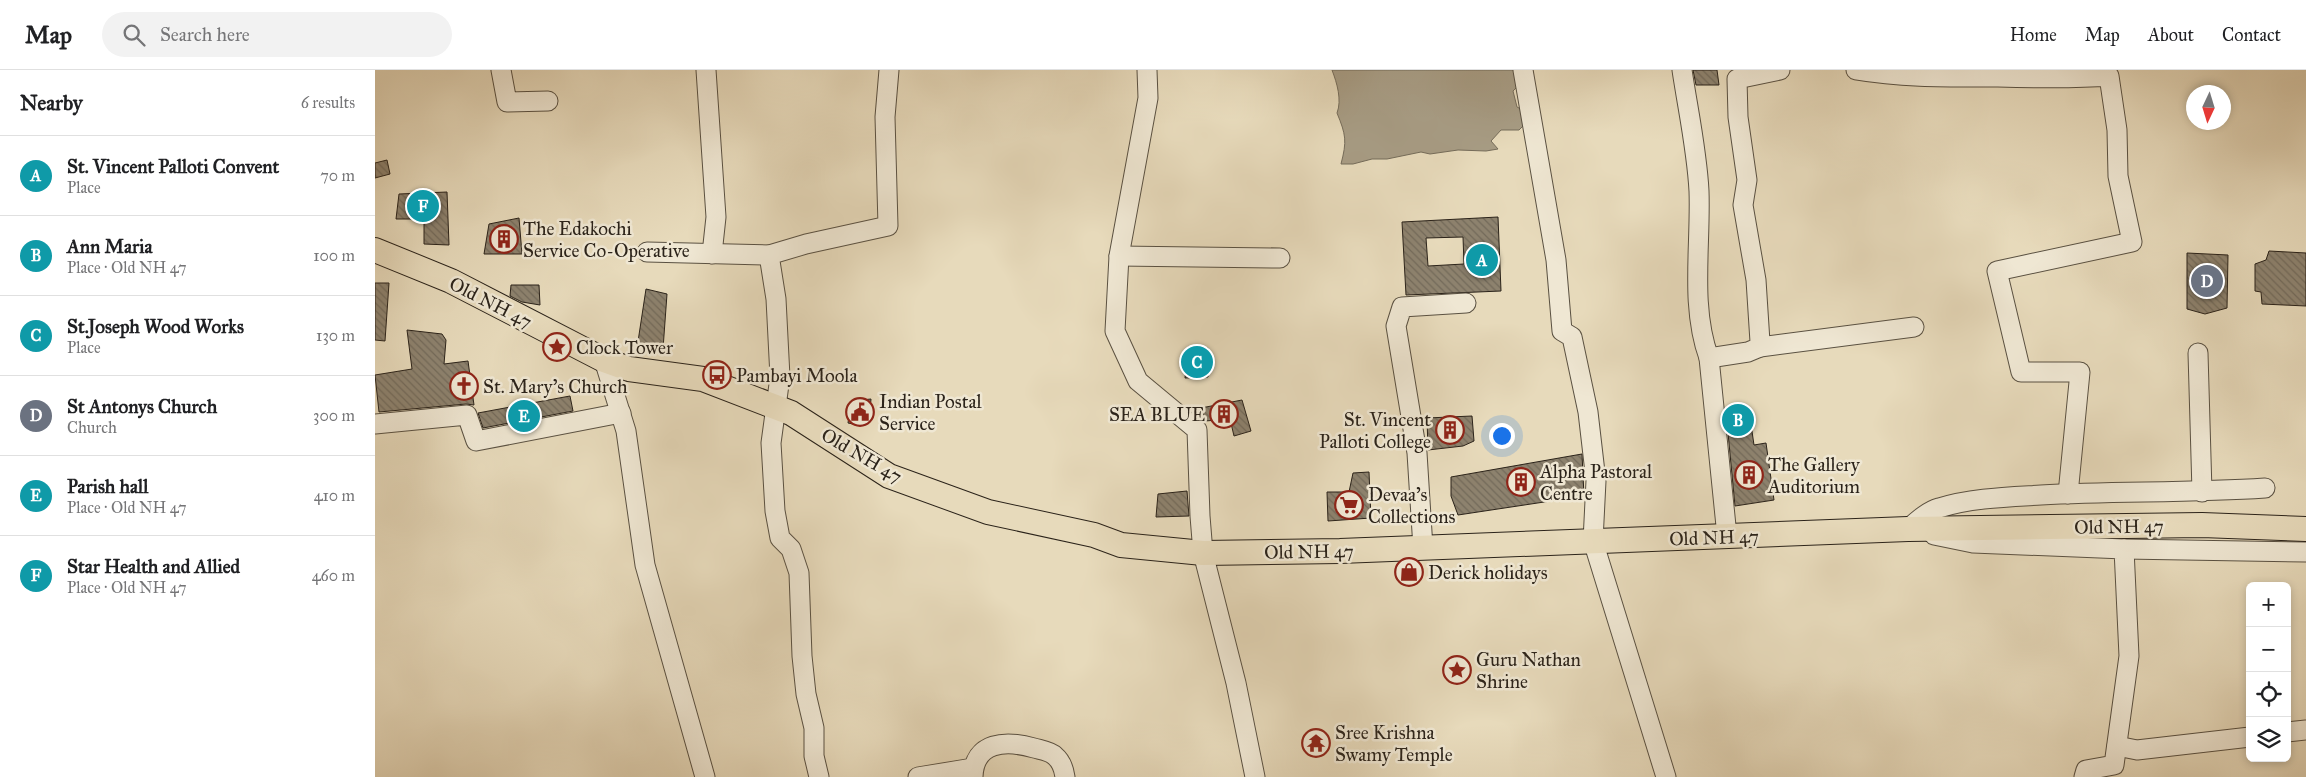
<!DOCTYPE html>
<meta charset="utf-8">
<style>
body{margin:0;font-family:"IM FELL Great Primer",serif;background:#f2f2f2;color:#202124}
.controls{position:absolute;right:15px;bottom:15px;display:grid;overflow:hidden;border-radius:8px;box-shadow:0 2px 8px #0003}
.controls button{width:45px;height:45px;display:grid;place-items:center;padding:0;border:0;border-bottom:1px solid #e0e0e0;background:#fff;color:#202124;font:25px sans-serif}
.compass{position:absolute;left:1811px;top:15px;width:45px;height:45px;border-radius:50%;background:#fff;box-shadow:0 2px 8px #0003;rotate:184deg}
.you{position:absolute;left:1126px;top:365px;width:18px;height:18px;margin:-12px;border:4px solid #fff;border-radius:50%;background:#1a73e8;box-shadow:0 0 0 8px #1a73e833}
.badge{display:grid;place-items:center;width:32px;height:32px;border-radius:50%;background:#8f2418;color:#fff;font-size:16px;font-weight:700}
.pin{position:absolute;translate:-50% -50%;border:2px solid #fff;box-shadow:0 1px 5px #0006}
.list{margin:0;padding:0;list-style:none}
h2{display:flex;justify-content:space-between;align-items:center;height:65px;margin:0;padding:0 20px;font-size:21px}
h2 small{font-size:16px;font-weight:400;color:#757577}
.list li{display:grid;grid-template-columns:32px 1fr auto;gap:15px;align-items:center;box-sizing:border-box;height:80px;padding:0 20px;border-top:1px solid #e0e0e0}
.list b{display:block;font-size:19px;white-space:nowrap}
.list p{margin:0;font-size:16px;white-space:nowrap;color:#757577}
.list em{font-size:16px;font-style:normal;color:#757577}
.icon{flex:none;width:28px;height:28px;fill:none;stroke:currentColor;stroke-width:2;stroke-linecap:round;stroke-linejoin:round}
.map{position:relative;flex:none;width:1931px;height:707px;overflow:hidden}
header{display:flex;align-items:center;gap:30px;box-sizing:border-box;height:70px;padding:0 25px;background:#fff;border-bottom:1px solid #e0e0e0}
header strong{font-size:24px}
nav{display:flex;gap:28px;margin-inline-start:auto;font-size:18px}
.search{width:350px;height:45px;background:#f2f2f2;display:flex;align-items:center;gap:12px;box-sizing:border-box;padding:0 18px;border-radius:28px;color:#757577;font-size:19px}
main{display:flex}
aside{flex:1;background:#fff}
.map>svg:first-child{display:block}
.water{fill:#a79c84;stroke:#756c5a}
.building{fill:url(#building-back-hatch);stroke:#2b231a;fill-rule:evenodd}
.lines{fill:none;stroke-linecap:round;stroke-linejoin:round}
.minor-casing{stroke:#5a5142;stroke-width:21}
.major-casing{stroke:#2b231a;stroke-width:26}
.minor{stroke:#efe7d3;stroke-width:19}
.major{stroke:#e7dabb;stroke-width:24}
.labels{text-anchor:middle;stroke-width:5;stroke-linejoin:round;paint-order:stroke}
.poi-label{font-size:19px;fill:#2b231a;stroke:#efe7d3;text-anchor:start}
.street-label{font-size:19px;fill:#2b231a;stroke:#efe7d3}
</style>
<header>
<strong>Map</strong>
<div class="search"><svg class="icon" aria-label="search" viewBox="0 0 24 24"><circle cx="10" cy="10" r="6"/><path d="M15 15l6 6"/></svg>Search here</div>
<nav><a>Home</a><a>Map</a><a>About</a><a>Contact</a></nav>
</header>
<main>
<aside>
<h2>Nearby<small>6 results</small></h2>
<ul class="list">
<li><span class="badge" style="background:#0f9aa8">A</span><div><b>St. Vincent Palloti Convent</b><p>Place</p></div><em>70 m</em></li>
<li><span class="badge" style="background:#0f9aa8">B</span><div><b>Ann Maria</b><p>Place · Old NH 47</p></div><em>100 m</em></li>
<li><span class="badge" style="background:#0f9aa8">C</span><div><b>St.Joseph Wood Works</b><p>Place</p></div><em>130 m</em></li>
<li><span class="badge" style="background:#6b7280">D</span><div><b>St Antonys Church</b><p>Church</p></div><em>300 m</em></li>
<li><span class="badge" style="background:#0f9aa8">E</span><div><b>Parish hall</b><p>Place · Old NH 47</p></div><em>410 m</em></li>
<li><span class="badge" style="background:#0f9aa8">F</span><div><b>Star Health and Allied</b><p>Place · Old NH 47</p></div><em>460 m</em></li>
</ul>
</aside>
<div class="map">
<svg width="1931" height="707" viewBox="0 0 1931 707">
<defs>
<pattern id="building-back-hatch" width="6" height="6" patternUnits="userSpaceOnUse" patternTransform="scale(1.25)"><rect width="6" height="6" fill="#8d826e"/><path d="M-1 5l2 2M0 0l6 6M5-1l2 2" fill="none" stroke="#736a5a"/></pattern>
</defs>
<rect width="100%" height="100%" fill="#e7dabb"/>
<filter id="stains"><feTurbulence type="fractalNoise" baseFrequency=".004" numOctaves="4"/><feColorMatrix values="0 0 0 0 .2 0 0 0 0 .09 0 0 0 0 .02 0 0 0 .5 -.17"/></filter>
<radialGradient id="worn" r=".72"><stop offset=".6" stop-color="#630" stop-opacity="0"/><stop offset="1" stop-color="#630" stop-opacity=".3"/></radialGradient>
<path class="water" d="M957,0H1146L1145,14L1138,21L1142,37L1152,42L1151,53L1144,60H1126L1116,71L1123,79L1111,81L1083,80L1055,84L1046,82L1012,89H997L978,94H966C972,71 971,65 962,43C967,30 962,13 957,0Z"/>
<g class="building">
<polygon points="1318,0 1342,0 1344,15 1321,15"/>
<polygon points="12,90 15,104 0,108 0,93"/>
<polygon points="72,122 74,175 49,174 49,149 21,149 24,124"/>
<path d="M1123,147L1126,221L1031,225L1027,152ZM1088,167L1089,194L1053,196L1051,168Z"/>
<polygon points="144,148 147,184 109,184 114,154"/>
<polygon points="1894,181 1931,183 1931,236 1887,234 1886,222 1880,221 1880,194 1891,190"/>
<polygon points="1812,183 1853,185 1852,238 1830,244 1812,239"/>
<polygon points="0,213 14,213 10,271 0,270"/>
<polygon points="136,215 164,215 165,235 147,232 135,226"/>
<polygon points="271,219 292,224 288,279 262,278"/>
<polygon points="32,260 67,264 71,270 69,294 93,291 99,335 91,334 4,342 0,305 37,299"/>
<polygon points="813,277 833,278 833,307 810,308"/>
<polygon points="195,326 198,341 108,358 103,343"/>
<polygon points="496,329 494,353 483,355 473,353 476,331"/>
<polygon points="867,330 876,361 859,366 855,349 830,351 826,338"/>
<polygon points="1374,341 1379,375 1391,373 1399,430 1360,436 1351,342"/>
<polygon points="1097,346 1099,371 1088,376 1053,380 1052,348"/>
<polygon points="1207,384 1209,426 1083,445 1076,426 1076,407"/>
<polygon points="994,402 996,448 953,451 952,422 974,422 978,403"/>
<polygon points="812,421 814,446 781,447 783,424"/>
</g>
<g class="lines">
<defs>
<g id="minor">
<polyline points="126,0 132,32 173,31"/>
<polyline points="331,0 341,147 337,184"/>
<polyline points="772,0 773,28 744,186 740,261 763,311 822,360 825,446 828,483 861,613 880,707"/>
<polyline points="1148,0 1181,190 1187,261 1197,267 1213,342 1221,411 1218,471 1291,707"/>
<path d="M1307,0C1313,40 1322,81 1324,121C1326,176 1315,236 1334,288"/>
<path d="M1481,0C1528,8 1576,7 1623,7C1660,8 1697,9 1734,6L1742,60L1743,106L1757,172L1622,201L1646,302H1705L1693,424"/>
<polyline points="272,182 394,185"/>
<polyline points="744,186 905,188"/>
<polyline points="1385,277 1539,257"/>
<polyline points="1823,283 1827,422"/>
<polyline points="229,290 251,361 270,495 330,707"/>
<polyline points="0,354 92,345 101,371 246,343"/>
<path d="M1533,459C1542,451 1553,441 1564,438C1596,428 1633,427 1666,425C1741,421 1815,423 1890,418"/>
<polyline points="1559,465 1598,473 1749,479 1754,586 1739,695 1711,700 1709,707"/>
<polyline points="1352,466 1334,288 1373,282 1385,277 1385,272 1381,210 1368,135 1372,110 1363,47 1362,9 1405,0"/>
<polyline points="1048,478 1042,383 1021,256 1027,237 1091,233"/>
<polyline points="1749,479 1931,482"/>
<polyline points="1912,662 1931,660"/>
<polyline points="1742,676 1762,680 1875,667"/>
<polyline points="444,707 439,686 439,658 431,624 427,586 424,503 416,479 405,468 400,441 396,373 405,307 401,229 394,185 431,174 513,156 510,47 514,0"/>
<polyline points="543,707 598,698"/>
<path d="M598,707C599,671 631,670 659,678C666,680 675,681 680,686C686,691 689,700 690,707"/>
</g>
<polyline id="major" points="0,180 76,211 229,290 254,299 328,309 416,343 514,406 613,442 719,465 746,475 828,483 965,481 1533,459 1827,455 1931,459"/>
</defs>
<use href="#minor" class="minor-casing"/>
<use href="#major" class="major-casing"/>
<use href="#minor" class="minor"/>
<use href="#major" class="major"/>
</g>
<defs>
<symbol id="building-ring" viewBox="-11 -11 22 22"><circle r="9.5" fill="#efe7d3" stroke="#8f2418" stroke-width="1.5"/><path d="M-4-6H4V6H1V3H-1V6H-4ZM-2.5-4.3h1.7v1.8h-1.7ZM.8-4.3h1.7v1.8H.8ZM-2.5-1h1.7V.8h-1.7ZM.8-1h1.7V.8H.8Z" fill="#8f2418"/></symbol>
<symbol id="sight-ring" viewBox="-11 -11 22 22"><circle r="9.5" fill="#efe7d3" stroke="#8f2418" stroke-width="1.5"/><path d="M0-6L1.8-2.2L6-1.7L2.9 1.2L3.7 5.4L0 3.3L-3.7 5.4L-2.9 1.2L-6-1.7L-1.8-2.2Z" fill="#8f2418"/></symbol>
<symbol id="bus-ring" viewBox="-11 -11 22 22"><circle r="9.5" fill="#efe7d3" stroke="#8f2418" stroke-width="1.5"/><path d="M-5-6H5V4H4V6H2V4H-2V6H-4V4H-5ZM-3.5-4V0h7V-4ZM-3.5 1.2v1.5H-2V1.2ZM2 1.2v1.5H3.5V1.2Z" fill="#8f2418"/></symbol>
<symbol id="church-ring" viewBox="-11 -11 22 22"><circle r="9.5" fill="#efe7d3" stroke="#8f2418" stroke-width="1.5"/><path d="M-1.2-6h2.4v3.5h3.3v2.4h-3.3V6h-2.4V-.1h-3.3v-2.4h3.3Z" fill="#8f2418"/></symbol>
<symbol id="civic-ring" viewBox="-11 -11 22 22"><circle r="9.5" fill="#efe7d3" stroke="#8f2418" stroke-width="1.5"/><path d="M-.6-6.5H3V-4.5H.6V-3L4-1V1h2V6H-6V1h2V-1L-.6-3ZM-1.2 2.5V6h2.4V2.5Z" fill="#8f2418"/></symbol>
<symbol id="supermarket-ring" viewBox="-11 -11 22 22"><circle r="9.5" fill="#efe7d3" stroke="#8f2418" stroke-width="1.5"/><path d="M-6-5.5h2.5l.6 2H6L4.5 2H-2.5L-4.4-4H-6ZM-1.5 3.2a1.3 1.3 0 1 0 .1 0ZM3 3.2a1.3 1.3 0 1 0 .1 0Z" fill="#8f2418"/></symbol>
<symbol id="shop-ring" viewBox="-11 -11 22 22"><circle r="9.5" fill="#efe7d3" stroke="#8f2418" stroke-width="1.5"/><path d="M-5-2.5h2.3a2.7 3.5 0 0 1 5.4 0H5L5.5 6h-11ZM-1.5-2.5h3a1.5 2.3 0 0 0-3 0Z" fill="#8f2418"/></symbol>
<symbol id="temple-ring" viewBox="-11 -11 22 22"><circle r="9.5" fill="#efe7d3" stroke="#8f2418" stroke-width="1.5"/><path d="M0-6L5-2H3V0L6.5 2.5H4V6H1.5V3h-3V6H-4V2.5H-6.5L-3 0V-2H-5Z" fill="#8f2418"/></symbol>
</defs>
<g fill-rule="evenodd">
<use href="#building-ring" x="113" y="153" width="32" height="32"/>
<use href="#sight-ring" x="166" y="261" width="32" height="32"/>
<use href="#bus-ring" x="326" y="289" width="32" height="32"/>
<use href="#church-ring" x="73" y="300" width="32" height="32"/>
<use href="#civic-ring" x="469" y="326" width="32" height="32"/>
<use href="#building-ring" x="833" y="328" width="32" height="32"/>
<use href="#building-ring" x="1059" y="344" width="32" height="32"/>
<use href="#building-ring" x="1358" y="389" width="32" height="32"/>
<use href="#building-ring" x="1130" y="396" width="32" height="32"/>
<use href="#supermarket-ring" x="958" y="419" width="32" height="32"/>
<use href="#shop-ring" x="1018" y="486" width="32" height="32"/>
<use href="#sight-ring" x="1066" y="584" width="32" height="32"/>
<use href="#temple-ring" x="925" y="657" width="32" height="32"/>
</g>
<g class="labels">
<g class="poi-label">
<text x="148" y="165">The Edakochi<tspan x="148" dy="22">Service Co-Operative</tspan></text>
<text x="201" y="284">Clock Tower</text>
<text x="361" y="312">Pambayi Moola</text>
<text x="108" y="323">St. Mary's Church</text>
<text x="504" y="338">Indian Postal<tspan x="504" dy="22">Service</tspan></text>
<text x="830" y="351" text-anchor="end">SEA BLUE</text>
<text x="1056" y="356" text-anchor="end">St. Vincent<tspan x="1056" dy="22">Palloti College</tspan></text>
<text x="1393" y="401">The Gallery<tspan x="1393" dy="22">Auditorium</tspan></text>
<text x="1165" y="408">Alpha Pastoral<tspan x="1165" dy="22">Centre</tspan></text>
<text x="993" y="431">Devaa's<tspan x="993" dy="22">Collections</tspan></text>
<text x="1053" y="509">Derick holidays</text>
<text x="1101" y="596">Guru Nathan<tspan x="1101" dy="22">Shrine</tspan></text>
<text x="960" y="669">Sree Krishna<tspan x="960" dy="22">Swamy Temple</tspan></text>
</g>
<g class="street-label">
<text transform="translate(116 232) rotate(27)" y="7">Old NH 47</text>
<text transform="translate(487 385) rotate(30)" y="7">Old NH 47</text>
<text transform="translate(1744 456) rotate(-1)" y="7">Old NH 47</text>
<text transform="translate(1339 467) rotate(-2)" y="7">Old NH 47</text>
<text transform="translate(934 481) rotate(-1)" y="7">Old NH 47</text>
</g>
</g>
<rect width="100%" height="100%" filter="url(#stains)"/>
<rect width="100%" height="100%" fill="url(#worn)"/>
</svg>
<div class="controls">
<button>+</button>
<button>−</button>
<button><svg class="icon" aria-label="locate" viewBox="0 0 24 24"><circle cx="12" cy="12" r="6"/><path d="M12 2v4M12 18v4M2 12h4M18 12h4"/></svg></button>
<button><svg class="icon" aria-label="layers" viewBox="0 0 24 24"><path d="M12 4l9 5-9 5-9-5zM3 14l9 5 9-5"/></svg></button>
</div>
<svg class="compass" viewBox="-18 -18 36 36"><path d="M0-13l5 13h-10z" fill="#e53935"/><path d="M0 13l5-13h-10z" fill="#757577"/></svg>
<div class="you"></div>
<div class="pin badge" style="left:1107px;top:190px;background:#0f9aa8">A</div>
<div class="pin badge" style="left:1363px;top:350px;background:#0f9aa8">B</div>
<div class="pin badge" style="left:822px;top:292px;background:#0f9aa8">C</div>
<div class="pin badge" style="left:1832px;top:211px;background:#6b7280">D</div>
<div class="pin badge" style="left:149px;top:346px;background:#0f9aa8">E</div>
<div class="pin badge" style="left:48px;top:136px;background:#0f9aa8">F</div>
</div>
</main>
